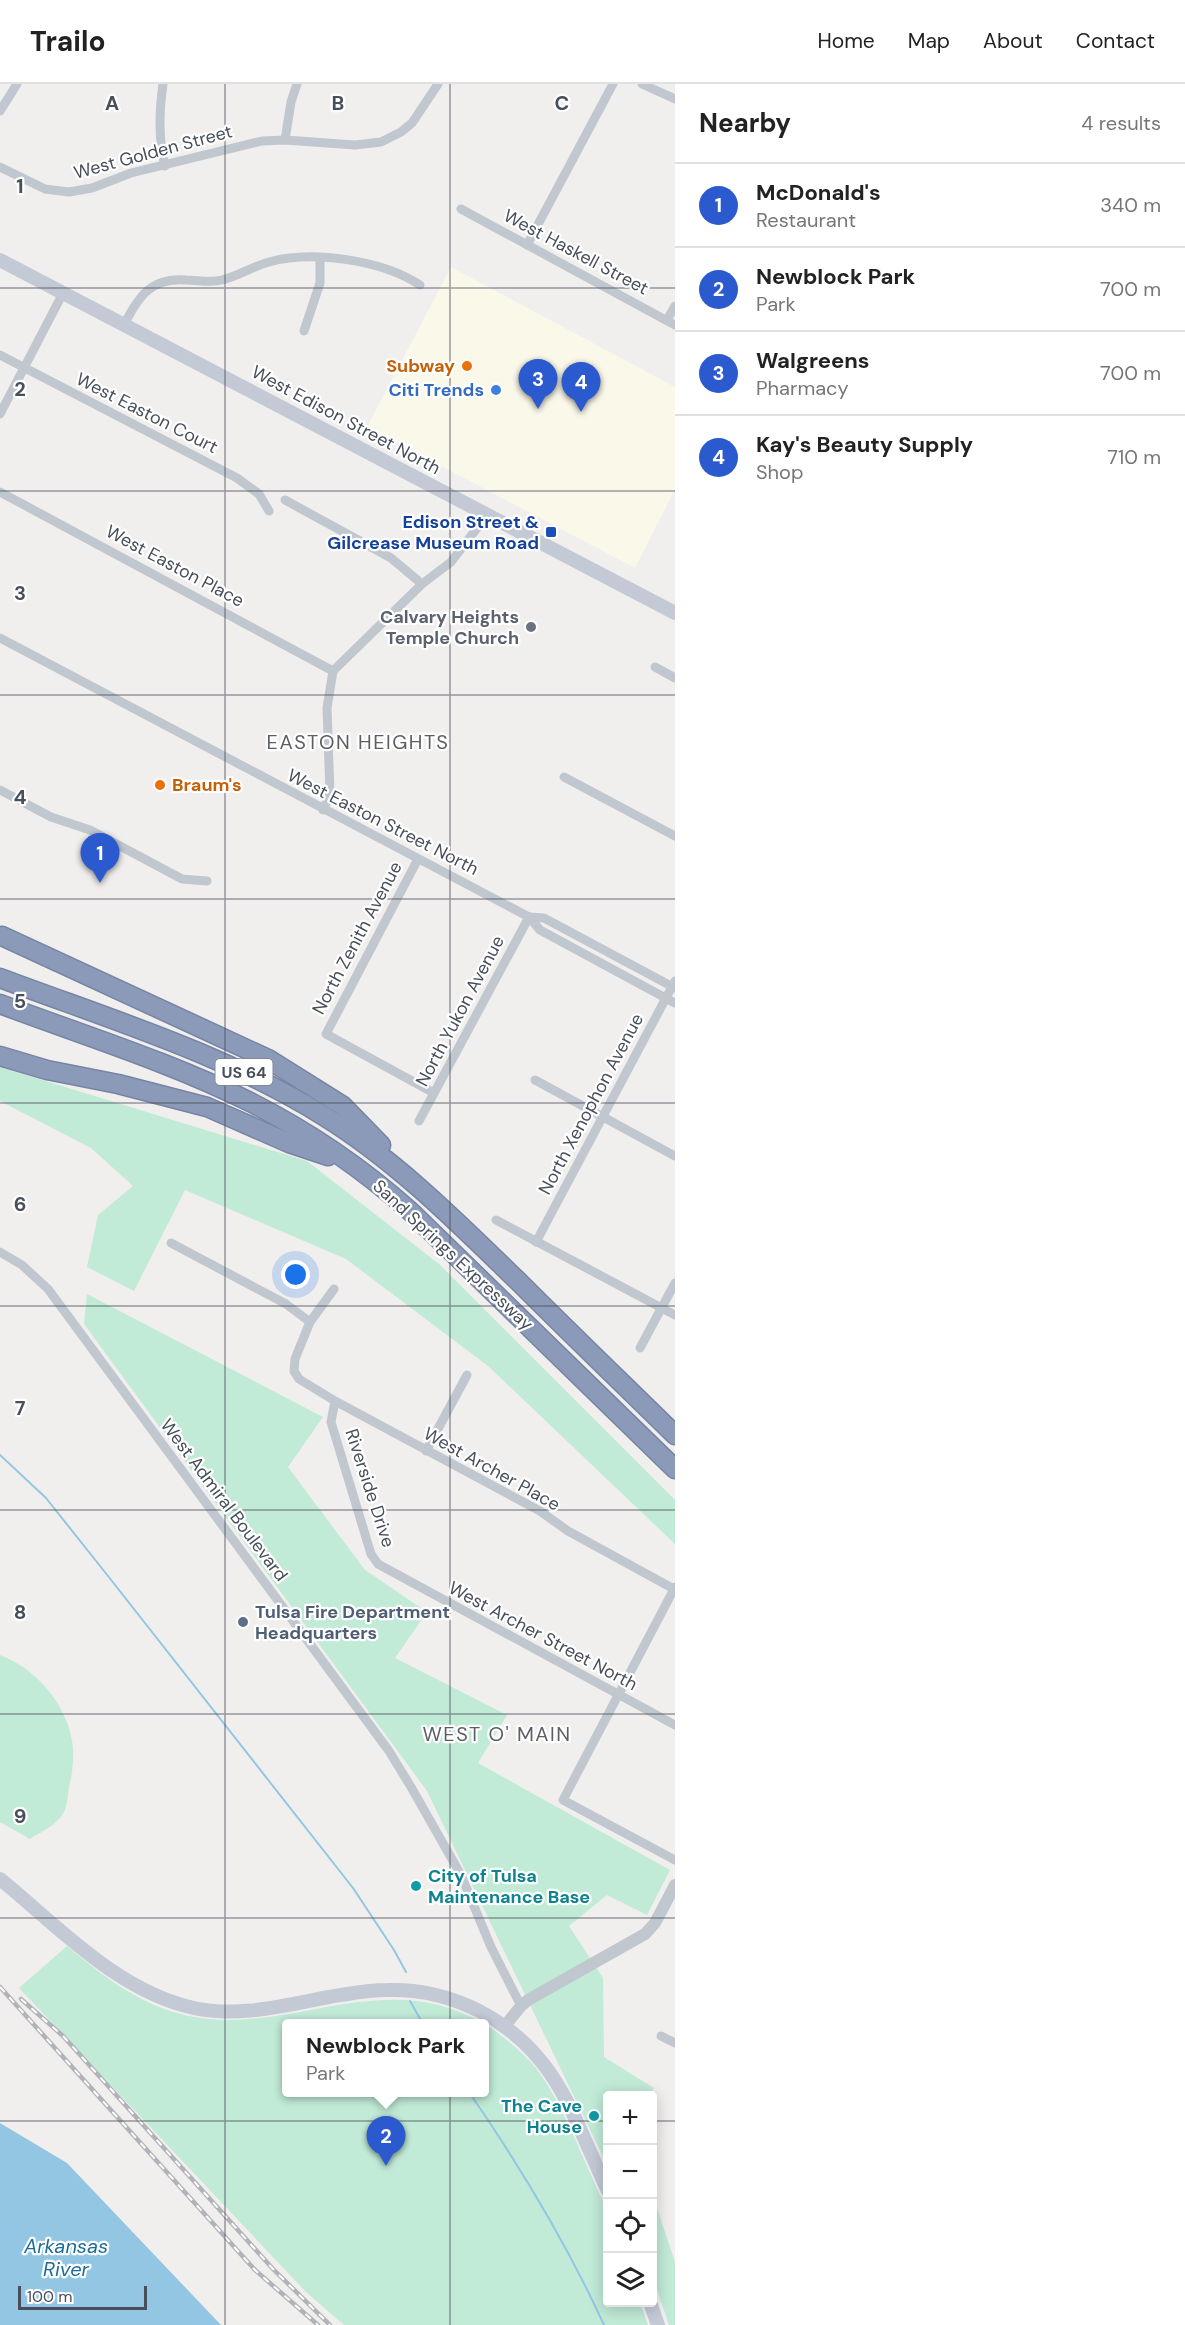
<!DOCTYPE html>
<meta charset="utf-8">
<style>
body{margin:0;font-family:"DM Sans",sans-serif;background:#f6f6f6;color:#222}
.controls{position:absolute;right:18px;bottom:18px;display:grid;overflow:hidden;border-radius:6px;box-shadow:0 3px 15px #0003}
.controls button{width:54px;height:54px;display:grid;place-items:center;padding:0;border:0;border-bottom:2px solid #e0e0e0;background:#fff;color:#222;font:30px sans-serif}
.scale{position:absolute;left:18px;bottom:15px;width:129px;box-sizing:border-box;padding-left:6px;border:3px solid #484f5a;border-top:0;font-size:16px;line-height:21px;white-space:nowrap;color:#484f5a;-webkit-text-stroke:4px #fff;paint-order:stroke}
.you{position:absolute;left:296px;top:1191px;width:21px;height:21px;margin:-15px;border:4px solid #fff;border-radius:50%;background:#1a73e8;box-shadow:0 0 0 9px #1a73e833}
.badge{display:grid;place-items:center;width:39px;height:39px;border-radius:50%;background:#2b59ce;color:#fff;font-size:20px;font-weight:700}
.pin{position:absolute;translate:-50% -50px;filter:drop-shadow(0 2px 3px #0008)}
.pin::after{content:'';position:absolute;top:32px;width:21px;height:18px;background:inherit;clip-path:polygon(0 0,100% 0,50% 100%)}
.popup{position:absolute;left:282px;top:1935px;width:207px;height:78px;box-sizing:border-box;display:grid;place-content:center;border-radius:6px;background:#fff;filter:drop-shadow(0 2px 4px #0005);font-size:20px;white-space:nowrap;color:#767676}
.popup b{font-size:22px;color:#222}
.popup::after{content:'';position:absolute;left:50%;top:100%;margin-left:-12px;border:12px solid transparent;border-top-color:#fff}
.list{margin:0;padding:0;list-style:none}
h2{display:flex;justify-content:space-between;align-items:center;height:78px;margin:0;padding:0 24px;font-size:26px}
h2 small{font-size:20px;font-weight:400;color:#767676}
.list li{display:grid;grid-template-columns:39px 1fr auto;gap:18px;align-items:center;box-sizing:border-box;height:84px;padding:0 24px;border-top:2px solid #e0e0e0}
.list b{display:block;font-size:22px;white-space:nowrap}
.list p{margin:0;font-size:20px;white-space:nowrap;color:#767676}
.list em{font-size:20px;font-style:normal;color:#767676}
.icon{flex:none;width:33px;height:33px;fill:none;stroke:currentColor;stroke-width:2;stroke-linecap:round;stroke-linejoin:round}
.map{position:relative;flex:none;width:675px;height:2241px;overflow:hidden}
header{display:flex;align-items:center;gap:36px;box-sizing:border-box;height:84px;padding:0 30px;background:#fff;border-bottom:2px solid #e0e0e0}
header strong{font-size:28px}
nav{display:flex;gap:33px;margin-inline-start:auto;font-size:21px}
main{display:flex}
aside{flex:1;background:#fff}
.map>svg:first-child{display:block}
.commercial{fill:#faf8e9}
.green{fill:#c1ead7}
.water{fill:#93c6e3}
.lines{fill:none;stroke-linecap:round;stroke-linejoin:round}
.stream{stroke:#93c6e3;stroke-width:2}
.motorway-casing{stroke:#7685a4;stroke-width:21}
.minor{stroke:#c0c7cf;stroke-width:9}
.tertiary{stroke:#c0c7cf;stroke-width:12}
.secondary{stroke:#c3c9d5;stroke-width:14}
.motorway{stroke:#8b9ab8;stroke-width:18}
.rail-casing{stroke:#b1b3b8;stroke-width:4.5}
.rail{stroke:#fff;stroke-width:2;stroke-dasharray:7;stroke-linecap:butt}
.grid{fill:none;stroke:#484f5a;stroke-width:1.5;stroke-opacity:0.55}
.food-dot{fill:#e8710a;stroke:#fff;stroke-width:2}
.shop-dot{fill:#3f7fe0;stroke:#fff;stroke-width:2}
.transit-dot{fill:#1a4fb4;stroke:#fff;stroke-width:2}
.worship-dot{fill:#6b7280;stroke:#fff;stroke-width:2}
.service-dot{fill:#5c6f8a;stroke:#fff;stroke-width:2}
.culture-dot{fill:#0f9aa8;stroke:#fff;stroke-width:2}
.labels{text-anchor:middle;stroke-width:4.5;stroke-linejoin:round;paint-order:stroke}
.shield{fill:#fff;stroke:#7f848c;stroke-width:1.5}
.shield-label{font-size:16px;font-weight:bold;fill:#484f5a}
.street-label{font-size:18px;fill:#484f5a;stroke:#fff}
.food-label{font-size:18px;font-weight:bold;fill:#c56008;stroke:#fff;text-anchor:end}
.shop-label{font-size:18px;font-weight:bold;fill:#366cbe;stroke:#fff;text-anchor:end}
.transit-label{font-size:18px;font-weight:bold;fill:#164399;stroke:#fff;text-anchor:end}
.worship-label{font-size:18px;font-weight:bold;fill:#5b616d;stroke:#fff;text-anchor:end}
.service-label{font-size:18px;font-weight:bold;fill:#4e5e75;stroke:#fff;text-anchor:start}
.culture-label{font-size:18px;font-weight:bold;fill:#0d838f;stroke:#fff;text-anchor:start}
.neighbourhood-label{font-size:20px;letter-spacing:1.5px;fill:#5c5e63;stroke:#fff}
.water-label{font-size:20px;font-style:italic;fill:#1b6c9a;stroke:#fff}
.grid-label{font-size:20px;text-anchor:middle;font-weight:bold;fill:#484f5a;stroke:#fff;stroke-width:4.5;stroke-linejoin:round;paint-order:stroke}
</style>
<header>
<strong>Trailo</strong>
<nav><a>Home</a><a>Map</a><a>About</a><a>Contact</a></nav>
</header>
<main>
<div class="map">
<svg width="675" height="2241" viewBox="0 0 675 2241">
<rect width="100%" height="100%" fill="#f1efee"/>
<polygon class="commercial" points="451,183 675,303 675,405 635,484 367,343"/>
<g class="green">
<polygon points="0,983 307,1077 439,1180 675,1416 675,1460 488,1282 346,1175 185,1106 134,1207 87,1183 98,1131 133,1102 91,1064 0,1017"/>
<polygon points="87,1210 323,1333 288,1383 365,1486 427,1528 395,1574 507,1631 478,1679 670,1786 647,1831 607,1811 569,1842 603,1894 604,1973 654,2004 650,2011 608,2012 607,2081 427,1707 84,1240"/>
<path d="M0,1571C34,1584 63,1616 71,1652C75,1668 73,1687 69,1703C68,1711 67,1723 63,1730C56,1741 41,1748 30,1755L0,1738Z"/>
<path d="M67,1862C102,1891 138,1920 184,1931C289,1955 379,1880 483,1939L287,1940V2008H485V1941L490,1943C506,1955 522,1968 535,1983C562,2017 583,2076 602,2115L607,2129L608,2218L640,2219L648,2241H344L306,2208L19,1904Z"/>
<polygon points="652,2109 675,2178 675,2241 669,2241 653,2194"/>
</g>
<polygon class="water" points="0,2039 67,2079 221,2241 0,2241"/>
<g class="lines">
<g class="stream">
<polyline points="0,1371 46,1414 108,1492 353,1804 394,1866 406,1888"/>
<polyline points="410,1917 423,1940"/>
<path d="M469,2008C520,2082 567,2160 604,2241"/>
</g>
<defs>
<g id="motorway">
<polyline points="2,852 268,975 343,1022 381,1061"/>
<path d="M0,894C109,935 225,970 324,1032C398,1078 458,1139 520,1199C571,1250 623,1300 675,1351"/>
<path d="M0,920C83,951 173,979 252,1019C309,1048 362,1084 410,1127L675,1385"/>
<polyline points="0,972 47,986 118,1000 207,1023 289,1059 328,1072"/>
</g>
</defs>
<use href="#motorway" class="motorway-casing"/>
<g class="minor">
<path d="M163,0C159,28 158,55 165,82"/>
<polyline points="642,0 675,15"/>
<polyline points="0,27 17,0"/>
<polyline points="285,56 291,18 297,0"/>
<polyline points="0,83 45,105 69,108 92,104 131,89 262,57 285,56 355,61 381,58 401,48 412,39 438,0"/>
<polyline points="461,125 675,241"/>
<polyline points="527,161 613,0"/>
<polyline points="667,236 675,222"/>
<path d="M124,241C138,213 151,193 186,196C198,196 210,199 222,196C239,192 253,182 269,178C313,166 382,176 420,201"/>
<polyline points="304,247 320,199 320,174"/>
<polyline points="0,271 237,394 259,410 269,427"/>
<polyline points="0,330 63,209"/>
<polyline points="0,408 333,587"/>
<polyline points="285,416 391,474 422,500"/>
<polyline points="0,554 529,833 540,846 675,919"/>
<polyline points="655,583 675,594"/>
<polyline points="564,693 675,752"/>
<polyline points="0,706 51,733 90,746 182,795 207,797"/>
<polyline points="323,726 330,710 327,624 333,587 422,500 451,478 487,431"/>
<polyline points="418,775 326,950 434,1009"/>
<polyline points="529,833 544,834 675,904"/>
<polyline points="535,996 675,1072"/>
<polyline points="419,1037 529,833"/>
<polyline points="496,1136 675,1231"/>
<polyline points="536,1158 675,897"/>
<polyline points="171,1159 286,1220 310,1238"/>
<polyline points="0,1168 22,1181 48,1205 389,1667 411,1703 461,1791 491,1863 521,1922"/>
<polyline points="334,1205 310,1238 295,1275 294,1287 299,1295 335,1317 540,1427 568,1447 674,1505"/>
<polyline points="640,1264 675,1199"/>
<polyline points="335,1317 331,1338 371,1470 378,1480 675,1641"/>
<polyline points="426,1367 467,1291"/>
<polyline points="675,1503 563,1716 675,1776"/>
<polyline points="661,1952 675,1959"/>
</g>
<polyline class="tertiary" points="504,1943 521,1922 528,1916 645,1850 655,1839 675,1801"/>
<g class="secondary">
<polyline points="0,176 675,529"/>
<path d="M0,1795C59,1843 117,1907 194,1924C239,1934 285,1921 329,1913C348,1910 367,1906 387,1906C452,1904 513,1936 550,1989C574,2024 589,2068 608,2107"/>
<polyline points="650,2218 658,2241"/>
</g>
<use href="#motorway" class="motorway"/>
<defs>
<g id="rail">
<polyline points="0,1903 255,2186 318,2241"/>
<polyline points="21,1915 63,1952 273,2185 330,2241"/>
</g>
</defs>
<use href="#rail" class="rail-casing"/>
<use href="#rail" class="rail"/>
</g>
<path class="grid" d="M225,0V2241M450,0V2241M0,204H675M0,407H675M0,611H675M0,815H675M0,1019H675M0,1222H675M0,1426H675M0,1630H675M0,1834H675M0,2037H608M652,2037H675"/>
<g class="food-dot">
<circle cx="467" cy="282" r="6"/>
<circle cx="160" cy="701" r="6"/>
</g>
<circle class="shop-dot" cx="496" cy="306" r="6"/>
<rect class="transit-dot" x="545" y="442" width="12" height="12" rx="3"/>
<circle class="worship-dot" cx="531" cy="543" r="6"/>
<circle class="service-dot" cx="243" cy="1538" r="6"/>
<g class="culture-dot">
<circle cx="416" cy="1802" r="6"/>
<circle cx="594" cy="2032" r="6"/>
</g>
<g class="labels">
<rect class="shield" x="215.5" y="975" width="57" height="26" rx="4.5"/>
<g class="shield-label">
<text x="244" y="994">US 64</text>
</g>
<g class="street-label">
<text transform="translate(153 68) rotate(-15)" y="6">West Golden Street</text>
<text transform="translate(576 168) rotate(28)" y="6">West Haskell Street</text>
<text transform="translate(147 329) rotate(27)" y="6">West Easton Court</text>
<text transform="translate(346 336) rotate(28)" y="6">West Edison Street North</text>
<text transform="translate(175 482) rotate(28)" y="6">West Easton Place</text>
<text transform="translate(383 738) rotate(27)" y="6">West Easton Street North</text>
<text transform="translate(357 854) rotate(-62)" y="6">North Zenith Avenue</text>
<text transform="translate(460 927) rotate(-62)" y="6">North Yukon Avenue</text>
<text transform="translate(591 1020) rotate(-62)" y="6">North Xenophon Avenue</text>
<text transform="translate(453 1171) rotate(43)" y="6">Sand Springs Expressway</text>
<text transform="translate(492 1385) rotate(29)" y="6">West Archer Place</text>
<text transform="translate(370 1404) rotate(72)" y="6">Riverside Drive</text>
<text transform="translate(224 1416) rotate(53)" y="6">West Admiral Boulevard</text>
<text transform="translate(543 1552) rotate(28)" y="6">West Archer Street North</text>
</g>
<g class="food-label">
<text x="455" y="288">Subway</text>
<text x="172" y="707" text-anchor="start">Braum's</text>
</g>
<g class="shop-label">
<text x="484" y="312">Citi Trends</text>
</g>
<g class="transit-label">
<text x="539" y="444">Edison Street &amp;<tspan x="539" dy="21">Gilcrease Museum Road</tspan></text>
</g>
<g class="worship-label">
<text x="519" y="539">Calvary Heights<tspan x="519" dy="21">Temple Church</tspan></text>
</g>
<g class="service-label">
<text x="255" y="1534">Tulsa Fire Department<tspan x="255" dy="21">Headquarters</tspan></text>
</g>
<g class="culture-label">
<text x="428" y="1798">City of Tulsa<tspan x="428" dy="21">Maintenance Base</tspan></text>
<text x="582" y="2028" text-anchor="end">The Cave<tspan x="582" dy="21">House</tspan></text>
</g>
<g class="neighbourhood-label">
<text x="358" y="665">EASTON HEIGHTS</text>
<text x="497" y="1657">WEST O' MAIN</text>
</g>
<g class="water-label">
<text x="66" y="2169">Arkansas<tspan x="66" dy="23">River</tspan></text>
</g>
</g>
<g class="grid-label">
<text x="112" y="26">A</text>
<text x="338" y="26">B</text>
<text x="562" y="26">C</text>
<text x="20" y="109">1</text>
<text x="20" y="312">2</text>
<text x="20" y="516">3</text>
<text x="20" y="720">4</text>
<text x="20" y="924">5</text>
<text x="20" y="1127">6</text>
<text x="20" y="1331">7</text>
<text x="20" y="1535">8</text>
<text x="20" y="1739">9</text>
</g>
</svg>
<div class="controls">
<button>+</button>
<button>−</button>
<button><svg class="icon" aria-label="locate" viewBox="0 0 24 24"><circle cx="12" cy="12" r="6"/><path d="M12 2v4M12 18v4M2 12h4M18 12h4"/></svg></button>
<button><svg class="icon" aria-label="layers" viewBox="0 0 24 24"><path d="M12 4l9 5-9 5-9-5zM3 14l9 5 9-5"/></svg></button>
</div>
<div class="scale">100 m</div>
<div class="you"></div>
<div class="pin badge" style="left:100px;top:799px">1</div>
<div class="pin badge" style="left:386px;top:2082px">2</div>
<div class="popup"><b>Newblock Park</b>Park</div>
<div class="pin badge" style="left:538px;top:325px">3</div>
<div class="pin badge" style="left:581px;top:328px">4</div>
</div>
<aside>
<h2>Nearby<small>4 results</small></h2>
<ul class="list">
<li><span class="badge">1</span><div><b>McDonald's</b><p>Restaurant</p></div><em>340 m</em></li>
<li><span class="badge">2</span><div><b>Newblock Park</b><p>Park</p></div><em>700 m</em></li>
<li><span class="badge">3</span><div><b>Walgreens</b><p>Pharmacy</p></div><em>700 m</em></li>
<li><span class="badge">4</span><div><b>Kay's Beauty Supply</b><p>Shop</p></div><em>710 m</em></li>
</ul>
</aside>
</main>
